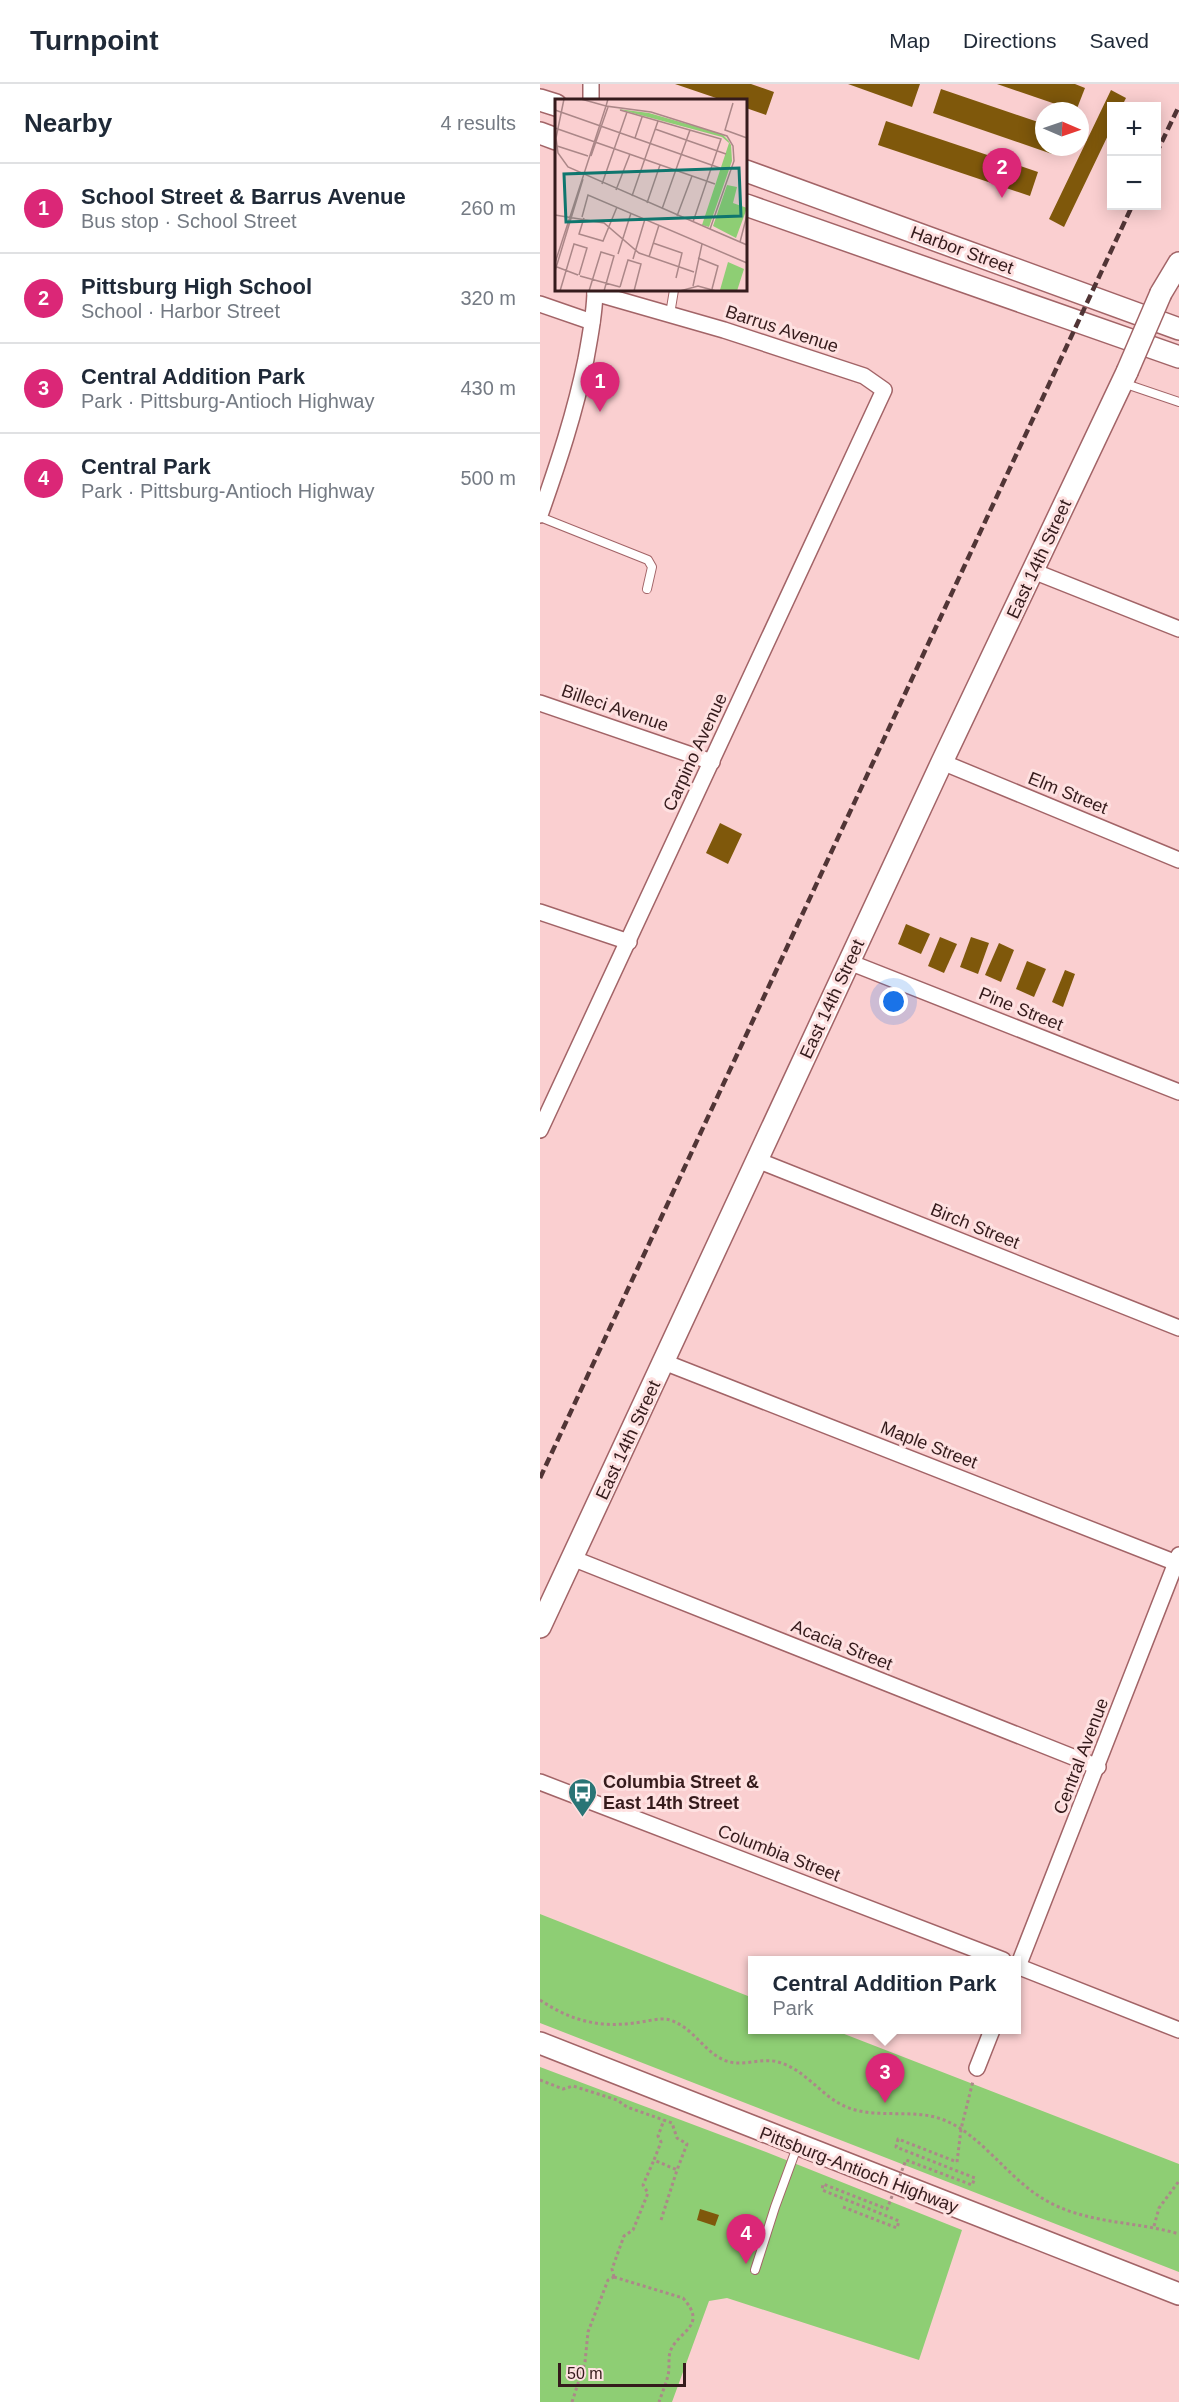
<!DOCTYPE html>
<meta charset="utf-8">
<style>
body{margin:0;font-family:Arial,sans-serif;background:#f6f6f7;color:#1f2937}
.controls{position:absolute;right:18px;top:18px;display:grid;overflow:hidden;border-radius:0px;box-shadow:0 3px 15px #0003}
.controls button{width:54px;height:54px;display:grid;place-items:center;padding:0;border:0;border-bottom:2px solid #e0e1e3;background:#fff;color:#1f2937;font:30px sans-serif}
.compass{position:absolute;left:495px;top:18px;width:54px;height:54px;border-radius:50%;background:#fff;box-shadow:0 3px 15px #0003;rotate:92deg}
.scale{position:absolute;left:18px;bottom:15px;width:128px;box-sizing:border-box;padding-left:6px;border:3px solid #351b1c;border-top:0;font-size:16px;line-height:21px;white-space:nowrap;color:#351b1c;-webkit-text-stroke:4px #fee1e1;paint-order:stroke}
.you{position:absolute;left:354px;top:918px;width:21px;height:21px;margin:-15px;border:4px solid #fff;border-radius:50%;background:#1a73e8;box-shadow:0 0 0 9px #1a73e833}
.badge{display:grid;place-items:center;width:39px;height:39px;border-radius:50%;background:#db2777;color:#fff;font-size:20px;font-weight:700}
.pin{position:absolute;translate:-50% -50px;filter:drop-shadow(0 2px 3px #0008)}
.pin::after{content:'';position:absolute;top:32px;width:21px;height:18px;background:inherit;clip-path:polygon(0 0,100% 0,50% 100%)}
.popup{position:absolute;left:208px;top:1872px;width:273px;height:78px;box-sizing:border-box;display:grid;place-content:center;border-radius:0px;background:#fff;filter:drop-shadow(0 2px 4px #0005);font-size:20px;white-space:nowrap;color:#747a83}
.popup b{font-size:22px;color:#1f2937}
.popup::after{content:'';position:absolute;left:50%;top:100%;margin-left:-12px;border:12px solid transparent;border-top-color:#fff}
.list{margin:0;padding:0;list-style:none}
h2{display:flex;justify-content:space-between;align-items:center;height:78px;margin:0;padding:0 24px;font-size:26px}
h2 small{font-size:20px;font-weight:400;color:#747a83}
.list li{display:grid;grid-template-columns:39px 1fr auto;gap:18px;align-items:center;box-sizing:border-box;height:90px;padding:0 24px;border-top:2px solid #e0e1e3}
.list b{display:block;font-size:22px;white-space:nowrap}
.list p{margin:0;font-size:20px;white-space:nowrap;color:#747a83}
.list em{font-size:20px;font-style:normal;color:#747a83}
.map{position:relative;flex:none;width:639px;height:2318px;overflow:hidden}
header{display:flex;align-items:center;gap:36px;box-sizing:border-box;height:84px;padding:0 30px;background:#fff;border-bottom:2px solid #e0e1e3}
header strong{font-size:28px}
nav{display:flex;gap:33px;margin-inline-start:auto;font-size:21px}
main{display:flex}
aside{flex:1;background:#fff}
.map>svg:first-child{display:block}
.green{fill:#8ece74}
.building{fill:#7f580b}
.lines{fill:none;stroke-linecap:round;stroke-linejoin:round}
.lane-casing{stroke:#a26467;stroke-width:10}
.street-casing{stroke:#a26467;stroke-width:18}
.secondary-casing{stroke:#a26467;stroke-width:24}
.path{stroke:#ac8889;stroke-width:3;stroke-dasharray:3 3;stroke-linecap:butt}
.lane{stroke:#fff;stroke-width:8}
.street{stroke:#fff;stroke-width:15}
.secondary{stroke:#fff;stroke-width:21}
.rail{stroke:#513536;stroke-width:4.5;stroke-dasharray:9 4.5;stroke-linecap:butt}
.secondary-bridge-casing{stroke:#a26467;stroke-width:24;stroke-linecap:butt}
.path-bridge{stroke:#ac8889;stroke-width:3;stroke-dasharray:3 3;stroke-linecap:butt}
.secondary-bridge{stroke:#fff;stroke-width:21}
.labels{text-anchor:middle;stroke-width:6;stroke-linejoin:round;paint-order:stroke}
.street-label{font-size:18px;fill:#351b1c;stroke:#fee1e1}
.poi-label{font-size:18px;font-weight:bold;fill:#351b1c;stroke:#fee1e1;text-anchor:start}
.inset-road{fill:none;stroke:#ab8788;stroke-width:1.5}
.view{fill:#0f766e;fill-opacity:0.15;stroke:#0f766e;stroke-width:3}
.inset-edge{fill:none;stroke:#351b1c;stroke-width:3}
</style>
<header>
<strong>Turnpoint</strong>
<nav><a>Map</a><a>Directions</a><a>Saved</a></nav>
</header>
<main>
<aside>
<h2>Nearby<small>4 results</small></h2>
<ul class="list">
<li><span class="badge">1</span><div><b>School Street &amp; Barrus Avenue</b><p>Bus stop · School Street</p></div><em>260 m</em></li>
<li><span class="badge">2</span><div><b>Pittsburg High School</b><p>School · Harbor Street</p></div><em>320 m</em></li>
<li><span class="badge">3</span><div><b>Central Addition Park</b><p>Park · Pittsburg-Antioch Highway</p></div><em>430 m</em></li>
<li><span class="badge">4</span><div><b>Central Park</b><p>Park · Pittsburg-Antioch Highway</p></div><em>500 m</em></li>
</ul>
</aside>
<div class="map">
<svg width="639" height="2318" viewBox="0 0 639 2318">
<rect width="100%" height="100%" fill="#facfd0"/>
<g class="green">
<polygon points="0,1830 213,1914 213,1946 294,1946 639,2080 639,2188 0,1939"/>
<polygon points="0,1983 226,2068 422,2146 379,2276 187,2214 169,2217 132,2318 0,2318"/>
</g>
<g class="building">
<polygon points="135,0 211,0 234,8 226,31 206,24 206,16 182,16"/>
<polygon points="308,0 380,0 372,23"/>
<polygon points="457,0 535,0 545,4 536,27"/>
<polygon points="401,5 504,40 504,63 514,63 512,70 393,29"/>
<polygon points="571,6 586,14 582,22 572,22 572,43 524,143 509,135"/>
<polygon points="346,37 498,88 490,112 338,61"/>
<polygon points="180,739 202,750 188,780 166,769"/>
<polygon points="366,840 390,850 381,870 358,860"/>
<polygon points="400,853 417,860 404,889 388,882"/>
<polygon points="431,853 449,859 438,890 420,883"/>
<polygon points="459,859 474,866 461,898 445,891"/>
<polygon points="487,877 506,885 494,913 476,905"/>
<polygon points="525,886 535,890 523,923 512,918"/>
<polygon points="160,2125 179,2131 175,2142 157,2136"/>
</g>
<g class="lines">
<defs>
<g id="lane">
<polyline points="130,230 134,206"/>
<polyline points="583,299 639,318"/>
<polyline points="0,433 108,476 112,483 107,505"/>
<polyline points="215,2186 235,2123 257,2063"/>
</g>
<g id="street">
<polyline points="51,16 51,0"/>
<polyline points="0,220 52,238"/>
<path d="M0,431C18,380 35,329 46,275C50,252 55,229 55,206"/>
<polyline points="493,487 639,545"/>
<polyline points="0,619 172,678"/>
<polyline points="402,678 639,776"/>
<polyline points="0,828 89,858"/>
<polyline points="309,878 639,1008"/>
<polyline points="0,1046 344,306 324,292 184,246 55,209"/>
<polyline points="217,1076 639,1244"/>
<polyline points="124,1278 639,1480"/>
<polyline points="32,1474 558,1683"/>
<polyline points="0,1698 463,1876"/>
<polyline points="477,1882 639,1946"/>
<polyline points="477,1885 639,1471"/>
<polyline points="437,1984 452,1946"/>
</g>
<g id="secondary">
<polyline points="0,16 16,21"/>
<polyline points="0,49 16,55"/>
<polyline points="206,87 639,245"/>
<polyline points="206,121 639,273"/>
<polyline points="621,209 639,179"/>
<polyline points="0,1543 402,678 587,288"/>
<polyline points="0,1959 639,2210"/>
</g>
</defs>
<use href="#lane" class="lane-casing"/>
<use href="#street" class="street-casing"/>
<use href="#secondary" class="secondary-casing"/>
<g class="path">
<path d="M0,1916C30,1936 58,1944 94,1939C105,1938 120,1933 130,1936C154,1944 163,1967 184,1976C201,1984 221,1973 238,1978C264,1985 279,2009 302,2021C334,2037 372,2023 404,2036C442,2051 470,2097 507,2117C547,2140 596,2137 639,2150"/>
<polyline points="0,1996 23,2005 33,2002 77,2016 87,2023 132,2039 137,2054 147,2060 137,2086 114,2076 121,2058 118,2052 124,2036"/>
<polyline points="417,2078 421,2045 433,1997"/>
<polyline points="121,2136 137,2086"/>
<polyline points="614,2142 619,2124 639,2097"/>
<path d="M74,2193L143,2214C169,2243 137,2247 130,2268C128,2276 130,2284 128,2291C126,2300 122,2309 119,2318"/>
<polyline points="74,2193 72,2185 84,2152 93,2146 108,2109 103,2101 114,2076"/>
<polyline points="32,2318 45,2278 48,2248 68,2196 74,2193"/>
</g>
<use href="#lane" class="lane"/>
<use href="#street" class="street"/>
<use href="#secondary" class="secondary"/>
<g class="rail">
<polyline points="616,70 639,22"/>
<polyline points="0,1394 592,122"/>
</g>
<defs>
<polyline id="secondary-bridge" points="587,288 621,209"/>
</defs>
<use href="#secondary-bridge" class="secondary-bridge-casing"/>
<polyline class="path-bridge" points="303,2123 357,2144 359,2137 282,2106 283,2100 347,2125 366,2076 432,2101 435,2094 356,2063 358,2055 417,2078"/>
<use href="#secondary-bridge" class="secondary-bridge"/>
</g>
<defs>
<symbol id="bus-pin" viewBox="-11 -11 22 30"><path d="M0 17L-7.5 6A9.5 9.5 0 1 1 7.5 6Z" fill="#2a7576" stroke="#fee1e1"/><path d="M-5-6H5V4H4V6H2V4H-2V6H-4V4H-5ZM-3.5-4V0h7V-4ZM-3.5 1.2v1.5H-2V1.2ZM2 1.2v1.5H3.5V1.2Z" fill="#fff"/></symbol>
</defs>
<g fill-rule="evenodd">
<use href="#bus-pin" x="26" y="1692" width="33" height="45"/>
</g>
<g class="labels">
<g class="street-label">
<text transform="translate(422 166) rotate(20)" y="6">Harbor Street</text>
<text transform="translate(242 245) rotate(18)" y="6">Barrus Avenue</text>
<text transform="translate(499 475) rotate(-65)" y="6">East 14th Street</text>
<text transform="translate(75 624) rotate(19)" y="6">Billeci Avenue</text>
<text transform="translate(155 668) rotate(-65)" y="6">Carpino Avenue</text>
<text transform="translate(528 709) rotate(22)" y="6">Elm Street</text>
<text transform="translate(292 915) rotate(-65)" y="6">East 14th Street</text>
<text transform="translate(481 925) rotate(22)" y="6">Pine Street</text>
<text transform="translate(435 1142) rotate(22)" y="6">Birch Street</text>
<text transform="translate(88 1356) rotate(-65)" y="6">East 14th Street</text>
<text transform="translate(389 1361) rotate(21)" y="6">Maple Street</text>
<text transform="translate(302 1561) rotate(22)" y="6">Acacia Street</text>
<text transform="translate(541 1672) rotate(-69)" y="6">Central Avenue</text>
<text transform="translate(239 1769) rotate(21)" y="6">Columbia Street</text>
<text transform="translate(319 2086) rotate(21)" y="6">Pittsburg-Antioch Highway</text>
</g>
<g class="poi-label">
<text x="63" y="1704">Columbia Street &amp;<tspan x="63" dy="21">East 14th Street</tspan></text>
</g>
</g>
<g transform="translate(15 15)">
<rect width="192" height="192" fill="#facfd0"/>
<path d="M63,10L94,14L167,35L173,41L176,46L177,62L154,128L147,126L174,44L167,38ZM172,86L182,88L178,104L192,109L181,139L158,127ZM173,163L189,170L182,192L165,191Z" fill="#8ece74"/>
<path class="inset-road" d="M9,0L1,39L3,54L13,68L155,130M53,0L51,7L96,13L172,37L178,47L179,62L155,130L192,146M178,4L170,31L192,39M0,11L165,69M65,11L166,40L138,123M0,29L160,85M100,30L171,55M80,39L87,18M2,47L33,57M36,57L53,8M47,85L72,13M61,91L75,55M77,97L103,22M92,104L105,66M107,110L135,31M0,116L49,124L84,154L139,173M122,117L137,77M27,118L33,96L192,164M29,119L24,135L48,142L62,108M185,143L192,116M98,144L127,154L121,179M63,155L76,114M94,158L104,126M143,159L163,167L157,190M78,160L90,120M0,164L51,7L26,0M2,168L23,176M0,172L28,80M25,177L65,188M138,187L147,145M65,188L73,161L86,165L79,192M5,192L19,145L32,149L24,176M34,192L46,153L59,157L49,192M125,192L143,187L161,192"/>
<path class="view" d="M184,69L186,117L11,123L9,75Z"/>
<rect width="192" height="192" class="inset-edge"/>
</g>
</svg>
<div class="controls">
<button>+</button>
<button>−</button>
</div>
<svg class="compass" viewBox="-18 -18 36 36"><path d="M0-13l5 13h-10z" fill="#e53935"/><path d="M0 13l5-13h-10z" fill="#747a83"/></svg>
<div class="scale">50 m</div>
<div class="you"></div>
<div class="pin badge" style="left:60px;top:328px">1</div>
<div class="pin badge" style="left:462px;top:114px">2</div>
<div class="pin badge" style="left:345px;top:2019px">3</div>
<div class="popup"><b>Central Addition Park</b>Park</div>
<div class="pin badge" style="left:206px;top:2180px">4</div>
</div>
</main>
